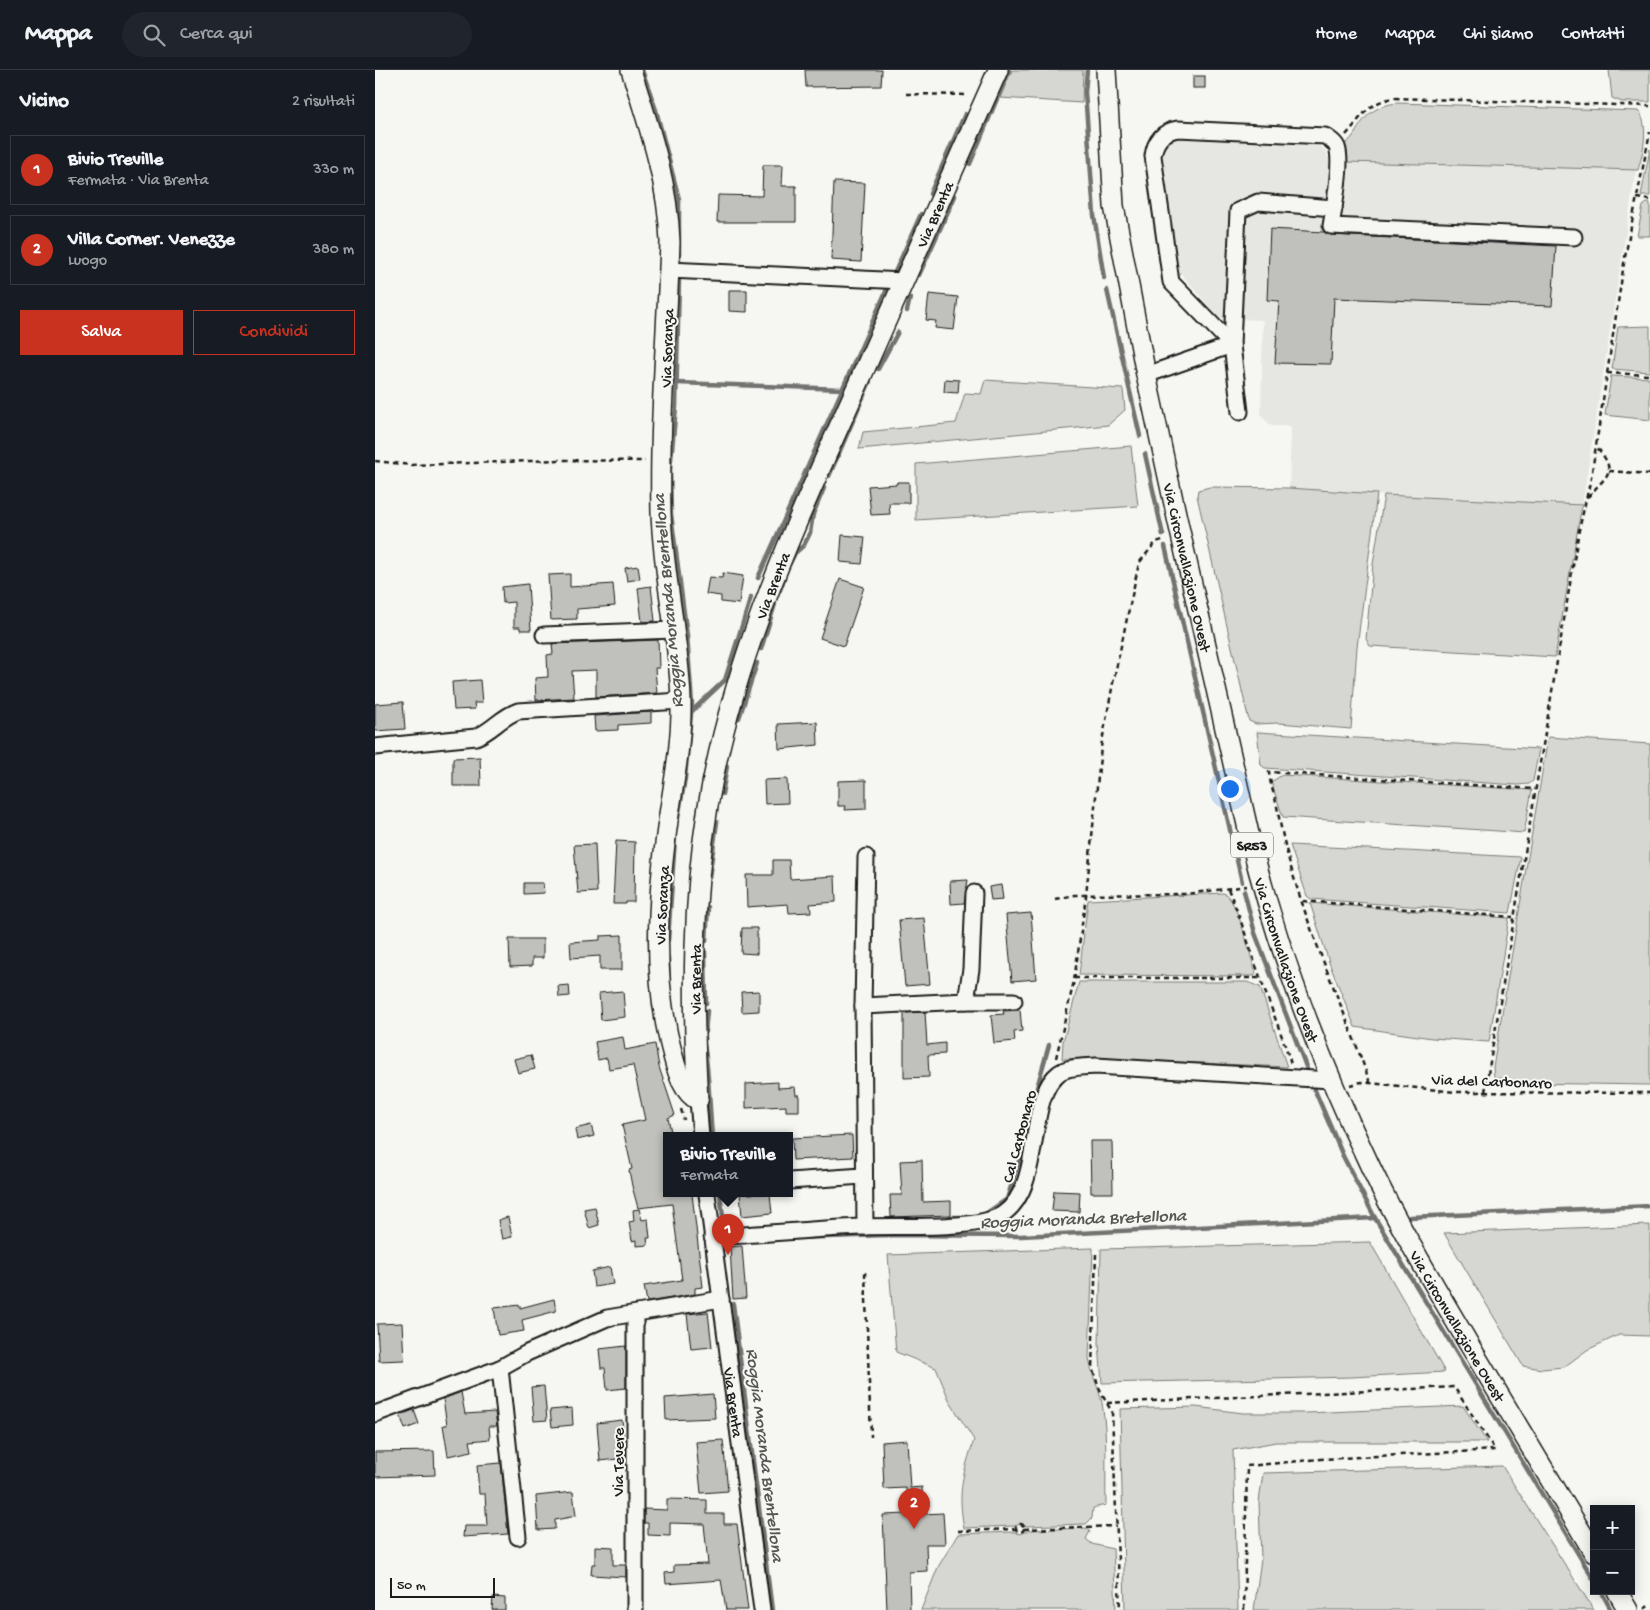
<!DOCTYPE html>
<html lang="it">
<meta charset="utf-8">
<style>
body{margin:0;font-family:"Gochi Hand",sans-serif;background:#20242c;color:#f1f3f6}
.controls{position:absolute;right:15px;bottom:15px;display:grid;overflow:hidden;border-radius:0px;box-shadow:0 2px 12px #0003}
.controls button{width:45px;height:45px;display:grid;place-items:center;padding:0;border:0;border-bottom:1px solid #363941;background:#171b24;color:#f1f3f6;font:25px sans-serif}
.scale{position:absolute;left:15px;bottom:12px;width:105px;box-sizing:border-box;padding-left:5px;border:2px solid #1c1c1c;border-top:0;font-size:14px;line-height:18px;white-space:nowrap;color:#1c1c1c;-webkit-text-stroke:4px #f6f6f2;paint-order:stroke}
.you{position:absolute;left:854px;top:718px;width:18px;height:18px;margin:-12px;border:4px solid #fff;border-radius:50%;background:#1a73e8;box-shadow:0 0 0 8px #1a73e833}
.badge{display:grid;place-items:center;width:32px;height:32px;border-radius:50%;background:#c8321e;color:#fff;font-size:16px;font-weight:700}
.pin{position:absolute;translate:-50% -41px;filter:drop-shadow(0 1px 2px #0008)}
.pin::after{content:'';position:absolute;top:26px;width:18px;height:15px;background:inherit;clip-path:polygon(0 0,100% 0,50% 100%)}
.popup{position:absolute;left:288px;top:1062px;width:130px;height:65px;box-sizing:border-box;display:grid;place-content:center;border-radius:0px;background:#171b24;filter:drop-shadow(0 1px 4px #0005);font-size:16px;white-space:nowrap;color:#9ea1a6}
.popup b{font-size:19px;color:#f1f3f6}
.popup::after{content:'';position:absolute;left:50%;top:100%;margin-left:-10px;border:10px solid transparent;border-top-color:#171b24}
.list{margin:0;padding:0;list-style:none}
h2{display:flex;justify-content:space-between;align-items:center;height:65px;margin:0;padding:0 20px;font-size:21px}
h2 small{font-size:16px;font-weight:400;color:#9ea1a6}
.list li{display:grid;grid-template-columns:32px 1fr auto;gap:15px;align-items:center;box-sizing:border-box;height:70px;margin:0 10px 10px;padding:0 10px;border:1px solid #363941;border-radius:0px}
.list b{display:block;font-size:19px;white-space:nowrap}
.list p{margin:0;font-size:16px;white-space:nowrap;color:#9ea1a6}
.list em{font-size:16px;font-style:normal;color:#9ea1a6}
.actions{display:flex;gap:10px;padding:15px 20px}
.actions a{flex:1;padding:11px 0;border:1px solid #c8321e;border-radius:0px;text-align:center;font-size:18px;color:#c8321e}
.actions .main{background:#c8321e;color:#fff}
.icon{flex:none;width:28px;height:28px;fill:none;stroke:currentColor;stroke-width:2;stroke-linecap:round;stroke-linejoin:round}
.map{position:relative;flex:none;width:1275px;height:1540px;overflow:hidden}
header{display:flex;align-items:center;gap:30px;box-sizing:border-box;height:70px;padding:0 25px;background:#171b24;border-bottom:1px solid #363941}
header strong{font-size:24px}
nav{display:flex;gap:28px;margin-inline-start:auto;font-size:18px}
.search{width:350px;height:45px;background:#20242c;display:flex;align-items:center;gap:12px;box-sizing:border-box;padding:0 18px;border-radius:28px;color:#9ea1a6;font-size:19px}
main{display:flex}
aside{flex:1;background:#171b24}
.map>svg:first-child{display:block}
.built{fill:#e6e6e2}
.green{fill:#d6d6d2;stroke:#797977}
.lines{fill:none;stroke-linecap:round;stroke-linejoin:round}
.stream{stroke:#727271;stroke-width:4.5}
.building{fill:#c0c0bd;stroke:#1c1c1c}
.minor-casing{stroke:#1c1c1c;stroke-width:19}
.major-casing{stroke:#1c1c1c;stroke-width:22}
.path{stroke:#1c1c1c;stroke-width:2.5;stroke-dasharray:5 4;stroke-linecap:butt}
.minor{stroke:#f6f6f2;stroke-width:15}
.major{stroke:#f6f6f2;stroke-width:19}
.labels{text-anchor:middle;stroke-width:4;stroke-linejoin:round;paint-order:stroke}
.shield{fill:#f6f6f2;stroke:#5d5d5c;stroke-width:1}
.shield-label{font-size:15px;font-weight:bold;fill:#1c1c1c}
.street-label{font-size:16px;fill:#1c1c1c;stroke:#f6f6f2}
.water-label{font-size:18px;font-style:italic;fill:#565654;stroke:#f6f6f2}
</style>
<header>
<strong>Mappa</strong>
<div class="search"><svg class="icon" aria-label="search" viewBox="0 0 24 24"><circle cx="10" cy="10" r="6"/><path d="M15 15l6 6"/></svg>Cerca qui</div>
<nav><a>Home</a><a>Mappa</a><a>Chi siamo</a><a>Contatti</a></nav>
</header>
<main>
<aside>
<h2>Vicino<small>2 risultati</small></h2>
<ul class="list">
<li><span class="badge">1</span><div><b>Bivio Treville</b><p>Fermata · Via Brenta</p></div><em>330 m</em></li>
<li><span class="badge">2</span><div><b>Villa Corner. Venezze</b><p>Luogo</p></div><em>380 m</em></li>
</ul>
<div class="actions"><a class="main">Salva</a><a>Condividi</a></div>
</aside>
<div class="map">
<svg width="1275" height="1540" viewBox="0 0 1275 1540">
<rect width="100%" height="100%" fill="#f6f6f2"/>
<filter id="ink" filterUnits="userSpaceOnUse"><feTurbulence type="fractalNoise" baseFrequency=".02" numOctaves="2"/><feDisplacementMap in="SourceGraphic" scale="10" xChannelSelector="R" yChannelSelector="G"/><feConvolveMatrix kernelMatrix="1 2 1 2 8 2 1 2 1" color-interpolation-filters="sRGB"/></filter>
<g filter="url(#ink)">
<polygon class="built" points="801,66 938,72 951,81 954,91 954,104 971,104 971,92 1261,99 1207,435 1059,429 914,418 916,358 912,356 897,356 887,347 886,343 888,250 844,248 804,201 787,88 792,74"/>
<g class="green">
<polygon points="637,0 708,0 707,33 625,28"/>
<polygon points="1234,0 1275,0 1275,32 1247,32 1237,28"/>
<path d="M1022,33L1263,41C1275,54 1268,83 1263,100L971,92L966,75C986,70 980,38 1022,33Z"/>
<polygon points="1275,79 1275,126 1266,126"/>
<polygon points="1272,133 1275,133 1275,166 1262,166 1268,136"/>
<polygon points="1275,256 1275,302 1237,299 1243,257"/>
<polygon points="1236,306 1275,308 1275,350 1230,345"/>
<polygon points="610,310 748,319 750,340 733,355 484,379 488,362 581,353 590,323 606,324"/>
<polygon points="756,376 763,436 541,450 541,394"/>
<polygon points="835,417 914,418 1002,424 982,577 976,659 904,653 881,654 874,651 822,426 823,420"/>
<polygon points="1009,425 1207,435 1180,587 995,576 991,569 998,494"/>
<polygon points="882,662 1164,679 1158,711 1154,714 1142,715 890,698 886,695"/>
<polygon points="1173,667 1275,674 1275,1015 1144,1013 1119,1007 1118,997"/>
<polygon points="907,705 1157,720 1149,763 1123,761 908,747 896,712"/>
<polygon points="915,775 1146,787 1135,843 936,829 932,826"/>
<path d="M848,823C863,827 875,888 881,903L879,906L704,905L713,830Z"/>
<polygon points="935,833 1134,848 1114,972 1057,968 980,957 955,895"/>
<polygon points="704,912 872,912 885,917 912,997 717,988 687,989 688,972"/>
<polygon points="1275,1155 1275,1266 1244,1265 1212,1280 1189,1297 1167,1299 1148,1296 1069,1163"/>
<polygon points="995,1172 1070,1302 977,1307 727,1313 724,1274 726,1179"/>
<path d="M718,1178L714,1288C716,1304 724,1318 727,1333C733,1366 730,1401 731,1435L718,1438L717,1448L711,1454L650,1456L647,1453L640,1456L589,1458C582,1420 588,1404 599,1370L575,1332L561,1298L521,1282L513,1185Z"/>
<polygon points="1088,1336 1112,1372 901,1372 858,1380 863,1540 750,1540 745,1339 821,1337 868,1343 931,1343"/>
<polygon points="1127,1396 1219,1540 879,1540 886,1489 884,1432 888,1403"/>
<polygon points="711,1458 715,1461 711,1469 717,1474 738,1479 741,1540 546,1540 563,1497 583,1464 640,1462 645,1464 655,1460"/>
</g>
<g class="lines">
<g class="stream">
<polyline points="267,0 281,40 304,129 304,194"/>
<polyline points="712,0 710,22 719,145 729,208"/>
<polyline points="595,94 634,0"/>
<polyline points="555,124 590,44"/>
<polyline points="520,202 546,144"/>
<polyline points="544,205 580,126"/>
<polyline points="732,220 765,366"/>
<polyline points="532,241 535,228"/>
<polyline points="503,299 523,262"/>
<polyline points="302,313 468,319"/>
<polyline points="770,384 788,465"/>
<polyline points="454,406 495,311"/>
<polyline points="790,476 867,812"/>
<polyline points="414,495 420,483 429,475 435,463 438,444 449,418"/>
<polyline points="383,508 513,217"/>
<polyline points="405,520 409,509"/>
<polyline points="386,579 400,534"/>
<polyline points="316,642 350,610 376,527"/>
<polyline points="364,648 382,593"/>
<polyline points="347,724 352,696"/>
<polyline points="303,748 310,708 317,634 312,566 296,444 295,400 301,337 304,210"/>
<polyline points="334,808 342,752"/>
<polyline points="869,821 880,863 933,1002"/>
<polyline points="293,870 300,768"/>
<polyline points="331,871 333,837"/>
<polyline points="330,882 331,933"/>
<polyline points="293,888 294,910"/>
<path d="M332,941L330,962L326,966C333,976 335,1048 337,1066"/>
<polyline points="938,1016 968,1086 1000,1148 1219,1510"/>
<polyline points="657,1035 674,975"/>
<polyline points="652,1062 655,1048"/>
<polyline points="345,1124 349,1154 357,1158"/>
<polyline points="610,1144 632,1129 649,1075"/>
<polyline points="575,1147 590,1147"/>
<polyline points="1035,1147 1275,1136"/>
<polyline points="421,1168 512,1165 646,1166 1000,1148"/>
<polyline points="358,1234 397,1540"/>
<polyline points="1226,1521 1236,1540"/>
</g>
</g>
<g class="building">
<polygon points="430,0 507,0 506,16 431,17"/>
<rect x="818" y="6" width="12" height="12"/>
<polygon points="388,95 408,95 407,116 421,116 421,152 342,152 343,125 387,126"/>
<polygon points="459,112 490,113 486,192 456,190"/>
<polygon points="895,159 949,162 956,165 1181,176 1177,236 959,228 956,294 900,293 904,231 892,230"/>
<polygon points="354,220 372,220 372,242 354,241"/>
<polygon points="554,224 583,227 579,260 560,258 561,251 551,250"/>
<polygon points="570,309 584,310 583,323 569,322"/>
<polygon points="522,412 534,412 534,433 514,433 515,444 496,445 493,416 522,414"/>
<polygon points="467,465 490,467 487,494 465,492"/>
<polygon points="263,496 265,509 252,511 250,498"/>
<polygon points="348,503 368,506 364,534 346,532 346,526 331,524 334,507 347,508"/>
<polygon points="195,504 195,517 238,514 240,536 202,539 202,549 176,550 173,505"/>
<polygon points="465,509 489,517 469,576 445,568"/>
<polygon points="153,514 156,560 145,560 145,557 139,557 139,532 128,533 127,517"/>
<polygon points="276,516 280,551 267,552 263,518"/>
<polygon points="283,570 284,598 280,598 282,623 221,627 221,600 197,601 199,628 161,630 160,608 173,607 172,585 178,584 177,574"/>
<polygon points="105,610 107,633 99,633 100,639 79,640 77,612"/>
<polygon points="28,632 30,659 0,661 0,634"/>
<polygon points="276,642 276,653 243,655 243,660 220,661 219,646"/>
<polygon points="442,652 443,675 404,679 403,654"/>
<polygon points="105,687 106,716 78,716 78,688"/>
<polygon points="412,709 413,733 390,734 389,710"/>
<polygon points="491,710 491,739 470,740 471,736 463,736 463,711"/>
<polygon points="241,771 260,772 259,832 251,832 251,834 238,834"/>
<polygon points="220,774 222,822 203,823 199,775"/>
<polygon points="398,790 414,790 415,809 460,806 461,832 435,834 436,842 414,843 413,834 372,837 371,805 398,805"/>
<polygon points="593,810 589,833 576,834 575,811"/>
<polygon points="149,813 168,813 169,823 149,824"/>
<polygon points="626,815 628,829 616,830 614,817"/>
<polygon points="656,843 661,909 637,911 631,845"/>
<polygon points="549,848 555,914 530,916 524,850"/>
<polygon points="367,858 382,858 382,884 366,883"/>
<polygon points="247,865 247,900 225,900 225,886 196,888 195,872 225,870 225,866"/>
<polygon points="134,869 168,869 168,888 157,888 157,896 135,897"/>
<polygon points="194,915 195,926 184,927 183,916"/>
<polygon points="248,921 250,947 226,950 224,923"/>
<polygon points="384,921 384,941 367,942 366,922"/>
<polygon points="645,940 647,961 639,962 640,971 619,973 616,945 629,944 628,941"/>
<polygon points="550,942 552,975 570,973 570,984 553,985 554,1007 529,1008 529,943"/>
<polygon points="248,967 250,980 280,974 284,997 300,1045 293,1048 297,1066 292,1066 292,1124 317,1124 328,1217 320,1218 320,1224 272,1232 269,1216 307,1210 297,1134 263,1138 257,1116 254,1100 257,1099 247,1055 270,1050 258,995 234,999 232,988 223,990 220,972"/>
<polygon points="156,985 160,999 143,1003 139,989"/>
<polygon points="403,1012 403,1018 420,1017 421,1025 424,1025 424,1041 411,1041 411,1036 371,1038 371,1014"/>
<polygon points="216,1055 219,1066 202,1070 200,1059"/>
<polygon points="477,1065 478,1087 418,1090 417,1068"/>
<polygon points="715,1071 737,1071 738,1123 716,1123"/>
<polygon points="547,1090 548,1132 576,1131 576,1145 516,1147 515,1125 527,1125 525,1091"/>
<polygon points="679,1121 705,1122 704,1142 677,1141"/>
<polygon points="365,1124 395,1124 397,1143 367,1146"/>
<polygon points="220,1137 224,1155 214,1158 209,1139"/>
<polygon points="264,1139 267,1150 273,1149 275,1168 272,1168 273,1175 261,1176 261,1170 257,1171 254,1152 259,1151 258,1140"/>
<polygon points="133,1147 137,1167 127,1169 123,1150"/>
<polygon points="367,1176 371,1228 358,1229 355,1177"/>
<polygon points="235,1197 238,1214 219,1217 217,1201"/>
<polygon points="179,1229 181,1241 147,1250 149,1261 123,1265 119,1238 145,1235 145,1238"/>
<polygon points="333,1242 337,1277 316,1279 312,1244"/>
<polygon points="27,1253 29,1290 4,1291 2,1254"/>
<polygon points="251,1276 251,1318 232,1320 230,1298 226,1298 224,1279"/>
<polygon points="169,1316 172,1350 159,1351 156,1317"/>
<polygon points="86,1322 90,1344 120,1342 122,1356 114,1356 115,1369 95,1371 97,1381 73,1386 68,1355 72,1355 68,1329"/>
<polygon points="338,1324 340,1348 291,1350 290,1328"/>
<polygon points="197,1338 198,1355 177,1357 175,1340"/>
<polygon points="39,1340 44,1354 30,1359 25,1345"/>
<polygon points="247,1350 251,1388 225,1391 222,1353"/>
<polygon points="348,1370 353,1421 326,1423 321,1372"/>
<polygon points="532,1370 535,1418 547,1417 548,1444 568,1443 570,1474 551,1474 552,1501 534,1502 535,1540 512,1540 508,1445 532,1444 531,1418 509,1419 507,1372"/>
<polygon points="59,1381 60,1405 0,1407 0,1382"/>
<polygon points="126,1393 133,1464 88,1467 89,1456 112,1456 110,1424 104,1424 102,1395"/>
<polygon points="198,1422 201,1446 180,1450 180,1459 163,1460 161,1426"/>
<polygon points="292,1429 332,1430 332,1444 349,1444 349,1454 362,1454 373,1540 351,1540 346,1510 291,1514 290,1503 299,1502 299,1495 333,1494 329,1454 295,1453 295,1466 273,1465 273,1453 269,1453 269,1439 292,1440"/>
<polygon points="220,1476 238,1477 238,1495 251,1495 251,1507 216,1505 217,1494 220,1494"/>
<polygon points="118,1527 130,1528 130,1540 117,1540"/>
</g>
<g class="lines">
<defs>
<g id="minor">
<polyline points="294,200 529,211"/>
<path d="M771,305L857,275L796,212L778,86C780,71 788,61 803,59L950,66C954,69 960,72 962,77C967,91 961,123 959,138"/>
<polyline points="865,342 857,275 863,141 883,132 959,138 956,156 1199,167"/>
<polyline points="169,565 299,560"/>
<path d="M0,677L101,667C117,661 126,647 143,641L306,631"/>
<polyline points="591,931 639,931"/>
<polyline points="488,936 591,931 596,899 599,823"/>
<polyline points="323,1030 326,1066"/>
<polyline points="414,1111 488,1106"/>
<path id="s1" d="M332,1124L387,1540"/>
<polyline points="490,1157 488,936 491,787"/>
<path d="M337,1167C388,1164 438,1159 489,1157C522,1155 603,1161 628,1144C670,1115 650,1028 684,1003C693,996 710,997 721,996L956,1010"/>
<polyline points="260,1244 260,1540"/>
<polyline points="125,1298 143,1467"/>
<polyline points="0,1344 125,1298 152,1283 232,1248 346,1229"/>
</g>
<g id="major">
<path d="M256,0C274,57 293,111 295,172C292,262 284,353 286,443C288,506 304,567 306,630C307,671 299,711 293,751C282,829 277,910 298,986C302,1001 308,1023 323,1030"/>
<path id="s2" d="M731,0L739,136L771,305L802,448L875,768C903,883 945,991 996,1098C1025,1159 1061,1218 1095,1276C1137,1345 1178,1414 1219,1483"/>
<path id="s3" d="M323,1030C317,932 317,834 333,736C357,592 417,462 476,330C525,220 574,110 623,0"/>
<polyline points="1242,1521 1253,1540"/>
</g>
</defs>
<use href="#minor" class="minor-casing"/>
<use href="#major" class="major-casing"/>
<g class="path">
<polyline points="531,24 594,25"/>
<path d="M971,65C988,46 992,32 1020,28L1275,36"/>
<polyline points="1262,128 1275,130"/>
<polyline points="1232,303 1275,305"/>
<polyline points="0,391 37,395 185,390 270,391"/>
<polyline points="1234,401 1275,404"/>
<path d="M1213,427C1232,404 1244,404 1221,376"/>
<path d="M853,819C866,848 874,877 885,907C895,936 907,964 916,994"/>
<polyline points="680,829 699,825 811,824 872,816"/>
<polyline points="928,831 1138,847"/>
<polyline points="699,908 885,908"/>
<polyline points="681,988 699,911 711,826 726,677 738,613 764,493 781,472 791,469"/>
<path d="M995,1013C964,923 920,837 903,742C901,728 895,716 894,702L1160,719"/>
<polyline points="975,1015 986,1012 1081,1022 1275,1023"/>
<polyline points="1110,1022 1204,460 1216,408 1250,187 1275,62"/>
<polyline points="306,1039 309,1050"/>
<polyline points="721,1184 717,1298 726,1323 737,1342 745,1540"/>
<polyline points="490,1202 496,1367"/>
<polyline points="732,1333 1079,1317 1120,1380 946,1389 872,1396 869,1540"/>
<circle cx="645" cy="1458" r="4"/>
<polyline points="649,1459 741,1456"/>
<polyline points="583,1461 641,1459"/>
<polyline points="1269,1539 1275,1535"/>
</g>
<use href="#minor" class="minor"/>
<use href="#major" class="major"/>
</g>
</g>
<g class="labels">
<rect class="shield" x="856" y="762.5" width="42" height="25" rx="4"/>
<g class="shield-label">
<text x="877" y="780">SR53</text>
</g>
<g class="street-label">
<text dy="6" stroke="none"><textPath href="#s3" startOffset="930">Via Brenta</textPath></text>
<text transform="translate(291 278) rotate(-88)" y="6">Via Soranza</text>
<text dy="6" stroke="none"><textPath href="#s2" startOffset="505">Via Circonvallazione Ovest</textPath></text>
<text dy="6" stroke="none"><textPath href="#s3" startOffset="525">Via Brenta</textPath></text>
<text transform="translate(286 835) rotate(-87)" y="6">Via Soranza</text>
<text dy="6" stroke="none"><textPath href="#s2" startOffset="910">Via Circonvallazione Ovest</textPath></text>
<text dy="6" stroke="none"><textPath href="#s3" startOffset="121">Via Brenta</textPath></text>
<text transform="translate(1117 1010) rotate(2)" y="6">Via del Carbonaro</text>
<text transform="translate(643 1066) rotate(-75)" y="6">Cal Carbonaro</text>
<text dy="6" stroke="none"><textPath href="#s2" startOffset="1315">Via Circonvallazione Ovest</textPath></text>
<text dy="6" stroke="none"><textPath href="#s1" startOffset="210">Via Brenta</textPath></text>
<text transform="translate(242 1392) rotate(-90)" y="6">Via Tevere</text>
</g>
<g class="water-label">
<text transform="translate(292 531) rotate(-95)" y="6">Roggia Moranda Brentellona</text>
<text transform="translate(708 1148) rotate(-2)" y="6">Roggia Moranda Bretellona</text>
<text transform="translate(391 1385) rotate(83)" y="6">Roggia Moranda Brentellona</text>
</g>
</g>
</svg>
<div class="controls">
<button>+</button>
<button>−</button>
</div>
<div class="scale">50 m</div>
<div class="you"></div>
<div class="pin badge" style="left:353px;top:1185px">1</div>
<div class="popup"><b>Bivio Treville</b>Fermata</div>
<div class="pin badge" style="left:539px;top:1459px">2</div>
</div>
</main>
